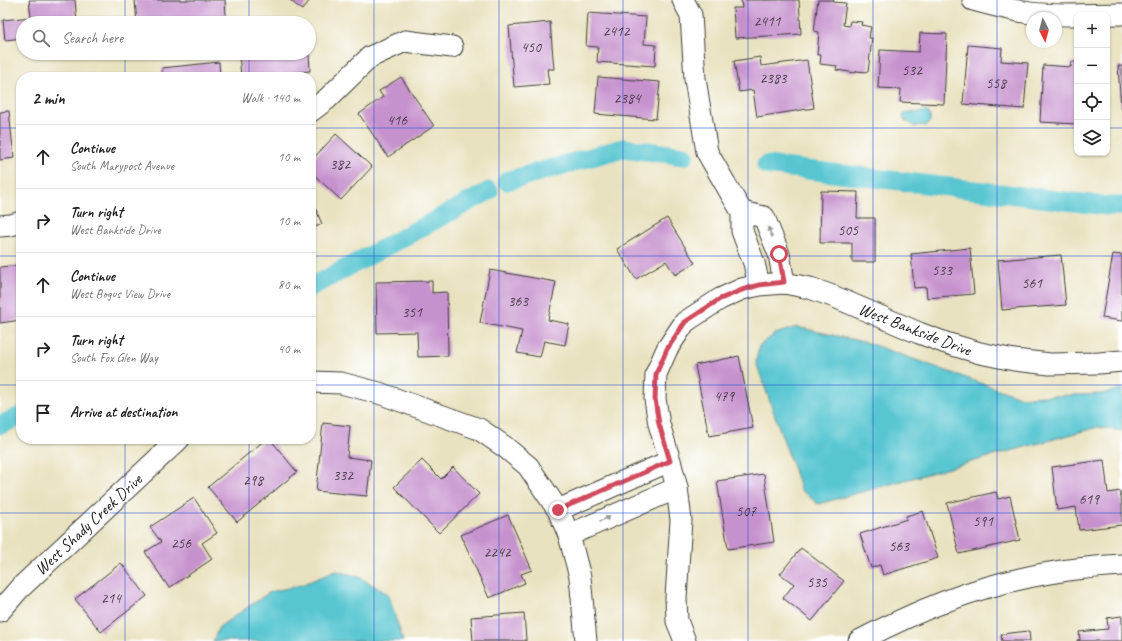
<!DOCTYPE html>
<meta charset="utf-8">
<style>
body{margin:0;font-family:Caveat,sans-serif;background:#f6f6f6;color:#222}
.controls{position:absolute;right:12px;top:12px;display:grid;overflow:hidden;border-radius:8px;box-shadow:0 1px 3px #0004}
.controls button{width:36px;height:36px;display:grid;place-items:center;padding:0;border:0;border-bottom:1px solid #e0e0e0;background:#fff;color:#222;font:20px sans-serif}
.compass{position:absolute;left:1026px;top:12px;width:36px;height:36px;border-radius:50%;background:#fff;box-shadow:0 1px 3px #0004;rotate:174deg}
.stop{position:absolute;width:12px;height:12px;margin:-9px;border:3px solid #d1495b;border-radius:50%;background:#fff}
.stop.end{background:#d1495b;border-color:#fff;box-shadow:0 1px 4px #0008}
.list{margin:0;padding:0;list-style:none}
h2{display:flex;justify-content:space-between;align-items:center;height:52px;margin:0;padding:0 16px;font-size:17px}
h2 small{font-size:13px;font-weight:400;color:#767676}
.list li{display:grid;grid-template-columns:26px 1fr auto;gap:12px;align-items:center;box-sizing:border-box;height:64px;padding:0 16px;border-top:1px solid #e0e0e0}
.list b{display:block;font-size:15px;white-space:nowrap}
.list p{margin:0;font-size:13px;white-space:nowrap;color:#767676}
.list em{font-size:13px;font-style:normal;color:#767676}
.icon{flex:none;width:22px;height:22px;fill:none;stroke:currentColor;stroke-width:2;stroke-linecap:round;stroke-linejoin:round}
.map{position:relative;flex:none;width:1122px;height:641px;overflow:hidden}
.search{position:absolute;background:#fff;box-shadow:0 1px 3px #0004;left:16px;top:16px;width:300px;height:44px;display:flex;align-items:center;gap:10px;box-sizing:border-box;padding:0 14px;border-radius:22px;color:#767676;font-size:15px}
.panel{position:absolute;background:#fff;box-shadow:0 1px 3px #0004;left:16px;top:72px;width:300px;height:372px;border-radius:16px}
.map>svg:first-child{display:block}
.water{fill:#59c6d1;stroke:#3a7176}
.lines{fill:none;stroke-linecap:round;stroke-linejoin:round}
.canal{stroke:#59c6d1;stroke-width:19}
.building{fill:#c692cd}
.street-casing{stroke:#3b3a35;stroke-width:23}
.street{stroke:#fff;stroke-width:21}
.oneway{fill:#999}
.route{stroke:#d1495b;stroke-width:5}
.grid{fill:none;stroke:#1d4ed8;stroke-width:1;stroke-opacity:0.55}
.labels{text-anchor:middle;stroke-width:3;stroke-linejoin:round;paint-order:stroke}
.number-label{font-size:15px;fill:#463a48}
.street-label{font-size:17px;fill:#1c1c1c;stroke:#fff}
</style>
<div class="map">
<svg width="1122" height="641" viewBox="0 0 1122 641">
<rect width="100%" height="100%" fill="#fff"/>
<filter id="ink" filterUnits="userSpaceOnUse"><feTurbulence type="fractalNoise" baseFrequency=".025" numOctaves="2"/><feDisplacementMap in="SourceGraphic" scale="8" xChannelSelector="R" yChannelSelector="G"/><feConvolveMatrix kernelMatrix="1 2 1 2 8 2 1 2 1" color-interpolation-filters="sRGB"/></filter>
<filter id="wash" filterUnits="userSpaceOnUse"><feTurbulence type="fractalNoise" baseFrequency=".012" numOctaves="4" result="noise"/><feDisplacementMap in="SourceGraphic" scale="16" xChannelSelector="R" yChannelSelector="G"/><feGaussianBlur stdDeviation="0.9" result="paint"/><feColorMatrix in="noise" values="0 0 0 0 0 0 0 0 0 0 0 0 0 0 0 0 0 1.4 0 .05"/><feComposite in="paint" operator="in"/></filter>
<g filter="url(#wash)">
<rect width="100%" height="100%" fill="#e9e2c0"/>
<g class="water">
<path d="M924,111L929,113C931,119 931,122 926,126L919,125L914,127L910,123L905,121L903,117L905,113C911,110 915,115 924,111Z"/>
<polygon points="797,327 868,343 1020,397 1102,394 1122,389 1122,431 1098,427 818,504 801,490 756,362 759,346 775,334"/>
<polygon points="336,571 357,576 388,594 403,641 213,641 219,627 270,592 301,585"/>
</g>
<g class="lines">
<g class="canal">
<polyline points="766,165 1107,206 1122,206"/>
<polyline points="507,181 623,148 684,156"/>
<polyline points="311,287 489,191"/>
<polyline points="0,425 21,416"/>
</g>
</g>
<g id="blocks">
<g class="building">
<polygon points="29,0 75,0 77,23 23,23 23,38 5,40 3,20 31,17"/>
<polygon points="135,0 225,0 226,16 156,23 137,23"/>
<polygon points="290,0 310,0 302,10"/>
<polygon points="741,0 799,0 801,34 735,38 733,8 742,8"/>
<polygon points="818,0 834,0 833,2 846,3 843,25 849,26 850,21 862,22 861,25 871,27 869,38 872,38 868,72 856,71 856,73 836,70 837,66 820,64 821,55 817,55 819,32 814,31"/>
<polygon points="588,13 646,17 644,44 656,45 655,66 597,62 598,47 586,46"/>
<polygon points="550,22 554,69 547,69 549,84 514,87 509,26"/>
<polygon points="920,33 947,34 944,104 900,102 901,89 878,88 880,50 919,52"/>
<polygon points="968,45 1002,48 1001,61 1028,63 1024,109 963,104"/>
<polygon points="239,53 309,53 310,71 265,75 265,77 241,77"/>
<polygon points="760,57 761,66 807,60 814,108 757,117 753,90 739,92 734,61"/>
<polygon points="219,62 220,77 162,77 162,68"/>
<polygon points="1071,62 1077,62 1077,124 1040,122 1043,65 1071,67"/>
<polygon points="1118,66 1122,66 1122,108 1121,108"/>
<polygon points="401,77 434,126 388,157 359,114 383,97 379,91"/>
<polygon points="598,77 660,82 656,119 595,114"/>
<polygon points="9,111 14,158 0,160 0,112"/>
<polygon points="336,134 372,167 341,200 311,172 311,161"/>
<polygon points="821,191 858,192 857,218 875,218 875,262 852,262 852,243 820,243"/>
<polygon points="311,198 322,224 311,229"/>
<polygon points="667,218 695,263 675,275 666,261 636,279 617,249"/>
<polygon points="970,248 974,294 927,298 926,287 914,288 911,254"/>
<polygon points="1113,254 1122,255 1122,321 1102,318"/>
<polygon points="1061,255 1066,305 1002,310 998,260"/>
<polygon points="19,265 21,280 21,320 0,323 0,267"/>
<polygon points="490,270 556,282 548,320 569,324 565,345 544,341 540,357 517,353 522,331 480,323"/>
<polygon points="432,281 432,293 447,292 448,356 418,357 417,332 377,333 376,282"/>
<polygon points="739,356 753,428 709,436 695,365"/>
<polygon points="323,423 350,426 347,457 371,460 367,496 316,491"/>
<polygon points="266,439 270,439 297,472 237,522 208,487"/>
<polygon points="422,460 441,479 453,467 479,494 439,533 394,487"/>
<polygon points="1104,460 1108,493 1120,491 1122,505 1122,525 1079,530 1076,507 1057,510 1052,467"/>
<polygon points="764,474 774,542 728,549 717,481"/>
<polygon points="996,492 998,499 1010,496 1020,540 959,554 947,503"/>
<polygon points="194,498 217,533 202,543 212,559 169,588 145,552 161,542 150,527"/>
<polygon points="923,511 938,558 883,575 880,565 871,568 860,534 907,519 906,516"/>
<polygon points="508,515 532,570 521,574 525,583 489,598 461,535"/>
<polygon points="801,548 844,581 812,621 783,598 794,584 780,574"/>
<polygon points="121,563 147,596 101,632 75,599"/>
<polygon points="524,613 526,641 473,641 471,617"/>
<polygon points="1122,616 1122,641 1077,641 1077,640 1080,640 1079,632 1108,629 1107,618"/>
<polygon points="1029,631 1030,641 1002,641 1001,634"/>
</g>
</g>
</g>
<g filter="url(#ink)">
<use href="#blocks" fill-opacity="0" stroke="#3b3a35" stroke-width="1"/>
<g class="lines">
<defs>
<g id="street">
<polyline points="683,0 691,15 695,79 707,152 730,192 742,212"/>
<path d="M973,0C991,5 1010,10 1030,13C1060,17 1092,14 1122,14"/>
<polyline points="311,111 327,99 370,57 405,41 452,47"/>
<polyline points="0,226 11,225 21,222"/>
<polyline points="759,285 754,263 742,231 742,212 764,217 779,254 784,283"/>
<polyline points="311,382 341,383 379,393 479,429 505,447 528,466 558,510 569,535 580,577 586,641"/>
<polyline points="558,510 670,461"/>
<polyline points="569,535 677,488"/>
<polyline points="0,611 19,589 179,439"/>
<polyline points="685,641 677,621 676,598 681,520 677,488 670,461 659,424 655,399 656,374 667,349 685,322 720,299 742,289 759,285 784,283 810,288 835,297 919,333 946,343 980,353 1014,360 1050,364 1099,363 1122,361"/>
<path d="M859,641C910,614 963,591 1020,579C1053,571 1088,567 1122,565"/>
</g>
</defs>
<use href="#street" class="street-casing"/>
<use href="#street" class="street"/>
</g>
<defs><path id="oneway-solid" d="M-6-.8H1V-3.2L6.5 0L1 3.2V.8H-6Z"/></defs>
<g class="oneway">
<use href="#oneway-solid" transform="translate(770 232) rotate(-112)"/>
<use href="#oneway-solid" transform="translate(605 519) rotate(-23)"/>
</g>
</g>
<g class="lines" filter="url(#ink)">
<polyline class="route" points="558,510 670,461 659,424 655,399 656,374 667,349 685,322 720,299 742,290 759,285 784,282 779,254"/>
</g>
<path class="grid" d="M125,0V23M249,0V23M374,0V641M499,0V641M623,0V641M748,0V641M873,0V641M997,0V641M125,53V77M249,53V77M0,128H21M311,128H1077M1107,128H1122M0,256H21M311,256H1122M0,385H21M311,385H1122M125,439V641M249,439V641M0,513H1122"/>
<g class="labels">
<g class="number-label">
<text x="767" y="26">2411</text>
<text x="616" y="36">2412</text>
<text x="531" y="52">450</text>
<text x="912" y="75">532</text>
<text x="773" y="83">2383</text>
<text x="996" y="88">558</text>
<text x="627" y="103">2384</text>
<text x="397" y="125">416</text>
<text x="340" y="169">382</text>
<text x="848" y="235">505</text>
<text x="942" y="275">533</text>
<text x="1032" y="288">561</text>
<text x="518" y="306">363</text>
<text x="412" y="317">351</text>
<text x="724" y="401">479</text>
<text x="343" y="480">332</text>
<text x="253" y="485">298</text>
<text x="1089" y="504">619</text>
<text x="746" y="516">507</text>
<text x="983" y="526">591</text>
<text x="181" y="548">256</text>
<text x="899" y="551">563</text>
<text x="497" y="557">2242</text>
<text x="817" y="587">535</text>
<text x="111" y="603">214</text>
</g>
<g class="street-label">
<text transform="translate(915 329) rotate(21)" y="6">West Bankside Drive</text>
<text transform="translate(88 524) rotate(-43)" y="6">West Shady Creek Drive</text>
</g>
</g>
</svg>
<div class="controls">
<button>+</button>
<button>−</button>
<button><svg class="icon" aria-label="locate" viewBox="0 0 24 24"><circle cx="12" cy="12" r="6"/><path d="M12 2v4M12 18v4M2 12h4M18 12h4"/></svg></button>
<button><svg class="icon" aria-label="layers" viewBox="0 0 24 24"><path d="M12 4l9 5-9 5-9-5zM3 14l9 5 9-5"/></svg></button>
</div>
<svg class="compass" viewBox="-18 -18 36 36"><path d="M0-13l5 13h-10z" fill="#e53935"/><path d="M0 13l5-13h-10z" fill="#767676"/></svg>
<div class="stop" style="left:779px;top:254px"></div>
<div class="stop end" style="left:558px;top:510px"></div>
<div class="search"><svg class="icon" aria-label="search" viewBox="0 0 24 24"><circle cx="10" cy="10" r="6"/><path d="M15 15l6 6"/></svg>Search here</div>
<section class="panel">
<h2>2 min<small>Walk · 140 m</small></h2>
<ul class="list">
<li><svg class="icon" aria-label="ahead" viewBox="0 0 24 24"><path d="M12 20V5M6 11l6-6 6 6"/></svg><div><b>Continue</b><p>South Marypost Avenue</p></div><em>10 m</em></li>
<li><svg class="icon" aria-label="right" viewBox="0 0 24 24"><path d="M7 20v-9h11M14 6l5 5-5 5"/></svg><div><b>Turn right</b><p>West Bankside Drive</p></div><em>10 m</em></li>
<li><svg class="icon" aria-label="ahead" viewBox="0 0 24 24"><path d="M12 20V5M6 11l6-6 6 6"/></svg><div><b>Continue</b><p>West Bogus View Drive</p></div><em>80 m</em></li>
<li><svg class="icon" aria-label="right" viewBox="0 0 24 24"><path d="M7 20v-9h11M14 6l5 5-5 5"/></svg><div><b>Turn right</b><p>South Fox Glen Way</p></div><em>40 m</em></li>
<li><svg class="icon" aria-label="arrive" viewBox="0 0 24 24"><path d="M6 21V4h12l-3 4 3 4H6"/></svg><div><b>Arrive at destination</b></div></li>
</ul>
</section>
</div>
